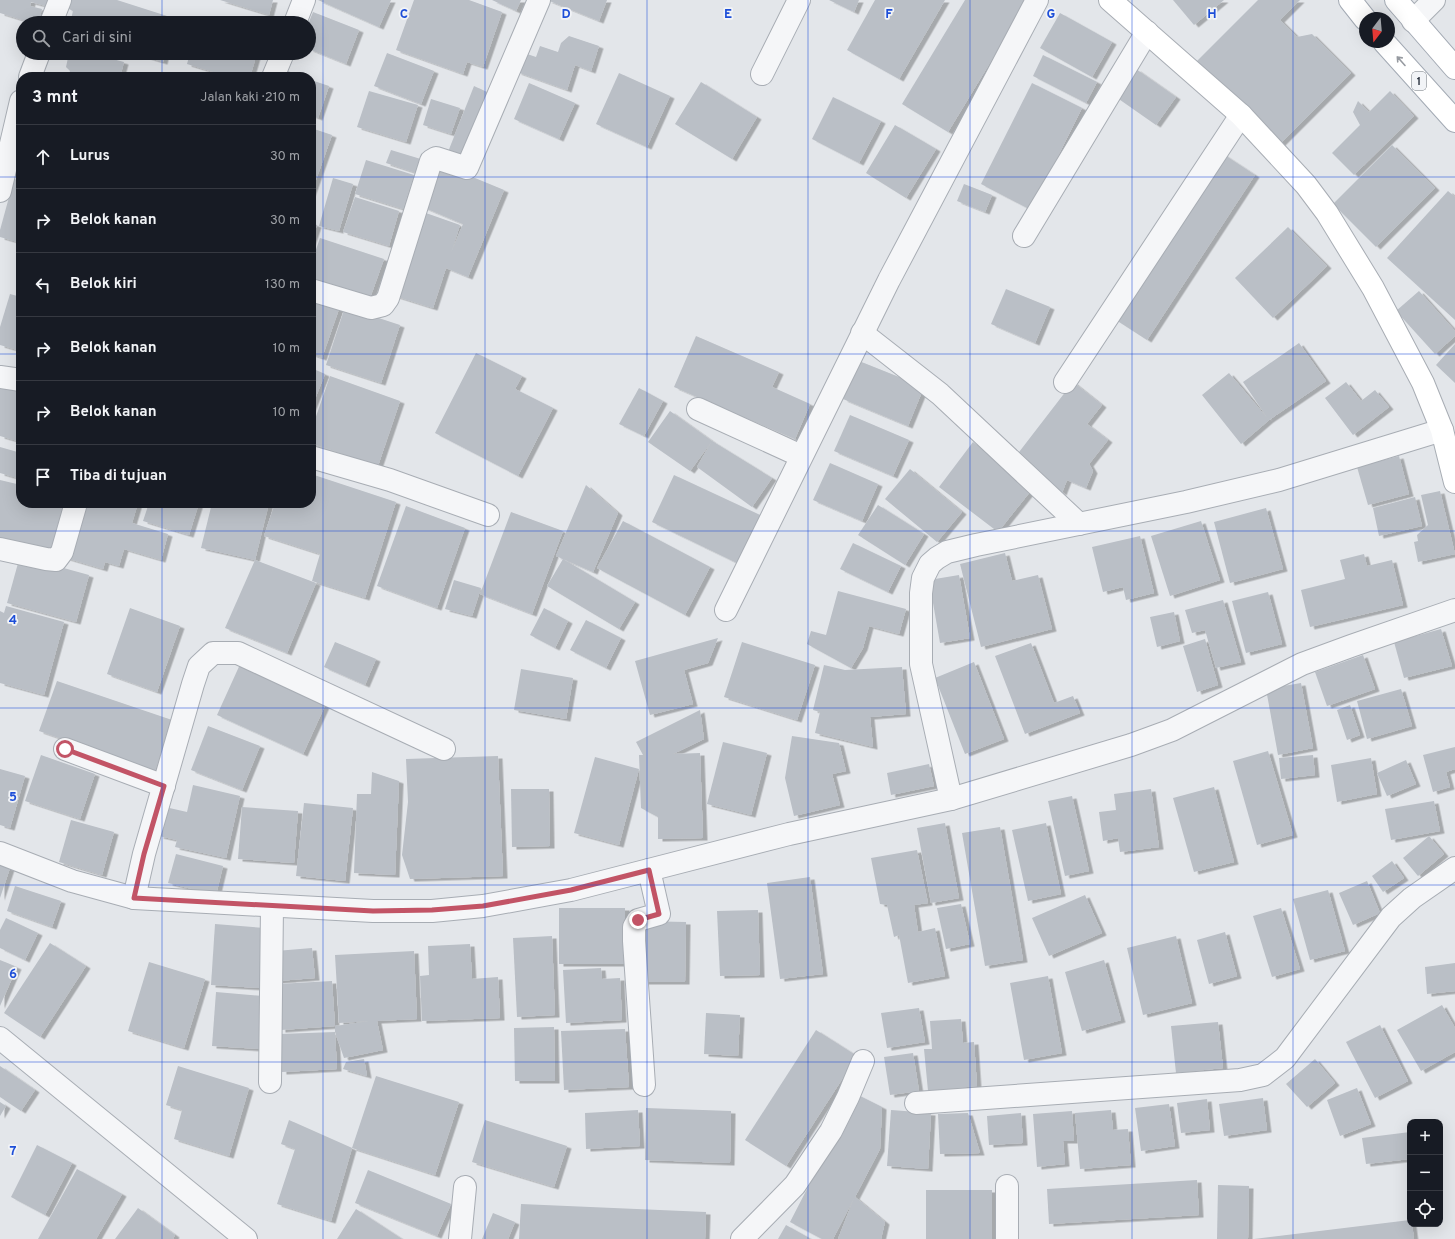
<!DOCTYPE html>
<html lang="id">
<meta charset="utf-8">
<style>
body{margin:0;font-family:Overpass,sans-serif;background:#242831;color:#f1f3f6}
.controls{position:absolute;right:12px;bottom:12px;display:grid;overflow:hidden;border-radius:8px;box-shadow:0 4px 16px #0002}
.controls button{width:36px;height:36px;display:grid;place-items:center;padding:0;border:0;border-bottom:1px solid #363941;background:#171b24;color:#f1f3f6;font:20px sans-serif}
.compass{position:absolute;left:1359px;top:12px;width:36px;height:36px;border-radius:50%;background:#171b24;box-shadow:0 4px 16px #0002;rotate:196deg}
.stop{position:absolute;width:12px;height:12px;margin:-9px;border:3px solid #c25466;border-radius:50%;background:#fff}
.stop.end{background:#c25466;border-color:#fff;box-shadow:0 1px 4px #0008}
.list{margin:0;padding:0;list-style:none}
h2{display:flex;justify-content:space-between;align-items:center;height:52px;margin:0;padding:0 16px;font-size:17px}
h2 small{font-size:13px;font-weight:400;color:#9ea1a6}
.list li{display:grid;grid-template-columns:26px 1fr auto;gap:12px;align-items:center;box-sizing:border-box;height:64px;padding:0 16px;border-top:1px solid #363941}
.list b{display:block;font-size:15px;white-space:nowrap}
.list em{font-size:13px;font-style:normal;color:#9ea1a6}
.icon{flex:none;width:22px;height:22px;fill:none;stroke:currentColor;stroke-width:2;stroke-linecap:round;stroke-linejoin:round}
.map{position:relative;flex:none;width:1455px;height:1239px;overflow:hidden}
.search{position:absolute;background:#171b24;box-shadow:0 4px 16px #0002;left:16px;top:16px;width:300px;height:44px;display:flex;align-items:center;gap:10px;box-sizing:border-box;padding:0 14px;border-radius:22px;color:#9ea1a6;font-size:15px}
.panel{position:absolute;background:#171b24;box-shadow:0 4px 16px #0002;left:16px;top:72px;width:300px;height:436px;border-radius:16px}
.map>svg:first-child{display:block}
.building{fill:#babfc6;filter:url(#shadow)}
.lines{fill:none;stroke-linecap:round;stroke-linejoin:round}
.minor-casing{stroke:#a8adb4;stroke-width:24}
.secondary-casing{stroke:#a8adb4;stroke-width:24}
.primary-casing{stroke:#a3aab4;stroke-width:24}
.minor{stroke:#f5f6f8;stroke-width:22}
.secondary{stroke:#fff;stroke-width:22}
.primary{stroke:#fff;stroke-width:22}
.oneway{stroke:#969aa0}
.route{stroke:#c25466;stroke-width:5}
.grid{fill:none;stroke:#1d4ed8;stroke-width:1;stroke-opacity:0.55}
.labels{text-anchor:middle;stroke-width:3.5;stroke-linejoin:round;paint-order:stroke}
.shield{fill:#f2f4f7;stroke:#676e77;stroke-width:1}
.shield-label{font-size:11px;font-weight:bold;fill:#2c3440}
.grid-label{font-size:13px;text-anchor:middle;font-weight:bold;fill:#1d4ed8;stroke:#f2f4f7;stroke-width:3.5;stroke-linejoin:round;paint-order:stroke}
</style>
<div class="map">
<svg width="1455" height="1239" viewBox="0 0 1455 1239">
<defs>
<filter id="shadow"><feDropShadow dx="4.5" dy="2.5" stdDeviation="0" flood-color="#0004"/></filter>
</defs>
<rect width="100%" height="100%" fill="#e3e6ea"/>
<g class="building">
<polygon points="0,0 48,0 46,6 31,2 30,6 42,9 38,23 25,23 26,21 0,13"/>
<polygon points="70,0 117,0 167,16 165,23 70,23 73,11 67,8"/>
<polygon points="220,0 273,0 269,15"/>
<polygon points="318,0 391,0 379,27"/>
<polygon points="414,0 469,0 502,12 483,67 467,62 463,74 396,50"/>
<polygon points="492,0 521,0 516,11"/>
<polygon points="547,0 607,0 599,21"/>
<polygon points="829,0 859,0 854,12"/>
<polygon points="875,0 945,0 899,79 847,50"/>
<polygon points="965,0 1028,0 948,132 902,104"/>
<polygon points="1173,0 1224,0 1194,25"/>
<polygon points="1258,0 1300,0 1280,20 1297,37 1312,34 1351,73 1279,145 1196,62"/>
<polygon points="313,12 359,30 346,64 309,49 309,22"/>
<polygon points="1060,13 1112,42 1092,77 1040,48"/>
<polygon points="569,36 599,46 591,71 575,65 567,90 517,72 524,53 536,57 540,46 558,52 561,43"/>
<polygon points="69,53 90,53 124,62 120,77 68,77 70,71 66,67"/>
<polygon points="133,53 165,53 163,62"/>
<polygon points="190,53 257,53 250,77 230,77 187,64"/>
<polygon points="387,53 434,71 421,104 374,86"/>
<polygon points="1043,55 1097,82 1086,103 1033,76"/>
<polygon points="1136,69 1176,97 1156,125 1116,97"/>
<polygon points="288,71 303,77 286,77"/>
<polygon points="619,73 670,96 647,147 596,124"/>
<polygon points="311,80 329,86 318,118 311,115"/>
<polygon points="701,82 757,117 732,159 675,124"/>
<polygon points="529,83 575,103 559,139 514,119"/>
<polygon points="1032,83 1082,108 1031,210 981,184"/>
<polygon points="474,86 489,93 461,163 446,157"/>
<polygon points="369,91 418,105 406,142 357,127"/>
<polygon points="1390,91 1414,116 1354,175 1332,153 1360,125 1353,112 1358,101 1369,112"/>
<polygon points="833,97 881,121 859,163 812,139"/>
<polygon points="431,99 460,108 451,134 423,125"/>
<polygon points="895,125 936,149 906,198 866,173"/>
<polygon points="311,128 332,135 311,194"/>
<polygon points="1392,145 1435,188 1376,247 1333,204"/>
<polygon points="391,150 424,160 420,174 386,163"/>
<polygon points="1220,152 1255,175 1147,340 1113,318"/>
<polygon points="366,160 414,175 403,209 355,194"/>
<polygon points="436,162 504,190 468,277 446,268 433,308 395,296 423,212 460,225 451,253 463,224 418,205"/>
<polygon points="333,178 353,184 339,231 319,226"/>
<polygon points="14,179 21,181 21,243 0,237 0,230"/>
<polygon points="964,184 992,195 985,212 957,201"/>
<polygon points="1448,191 1455,197 1455,320 1387,258"/>
<polygon points="355,197 399,211 389,246 343,232"/>
<polygon points="311,223 317,225 311,243"/>
<polygon points="1288,227 1327,266 1273,318 1235,278"/>
<polygon points="320,238 384,259 370,298 311,278 311,264"/>
<polygon points="1006,289 1050,307 1035,343 991,324"/>
<polygon points="1419,291 1455,331 1455,336 1435,354 1396,311"/>
<polygon points="10,294 21,297 21,351 0,345 0,327"/>
<polygon points="311,296 340,306 322,358 311,354"/>
<polygon points="345,307 400,325 381,383 326,365"/>
<polygon points="696,336 779,372 772,387 810,404 795,439 674,387"/>
<polygon points="1299,343 1326,381 1269,420 1241,444 1202,395 1229,373 1268,419 1243,382"/>
<polygon points="1455,344 1455,383 1436,365"/>
<polygon points="476,353 522,376 515,389 553,408 518,476 435,433"/>
<polygon points="859,361 924,387 908,426 843,399"/>
<polygon points="311,368 325,374 311,409"/>
<polygon points="330,376 400,401 378,466 311,443 311,431"/>
<polygon points="0,381 21,387 21,442 0,436"/>
<polygon points="1073,382 1102,405 1087,424 1108,440 1089,464 1093,471 1086,488 1067,480 1062,493 1016,456"/>
<polygon points="1346,382 1361,401 1375,390 1389,407 1353,435 1325,398"/>
<polygon points="639,388 663,401 644,436 619,424"/>
<polygon points="670,411 712,441 772,478 752,507 697,467 712,441 690,471 648,442"/>
<polygon points="850,415 909,440 893,476 834,451"/>
<polygon points="973,442 1033,488 998,532 939,487"/>
<polygon points="0,447 21,453 21,479 0,473"/>
<polygon points="1399,456 1409,494 1368,505 1357,467"/>
<polygon points="830,463 878,484 862,521 813,500"/>
<polygon points="910,469 962,512 937,542 885,499"/>
<polygon points="311,474 396,502 365,598 312,581 320,554 264,536 275,503 311,503"/>
<polygon points="674,475 760,515 737,563 652,522"/>
<polygon points="0,480 21,485 21,503 63,503 50,556 0,544"/>
<polygon points="586,485 618,513 593,572 563,559 635,602 619,629 547,586 563,559 556,556"/>
<polygon points="1440,491 1455,554 1418,562 1414,542 1418,541 1417,535 1428,525 1421,495"/>
<polygon points="1415,497 1422,526 1379,536 1373,508"/>
<polygon points="82,503 138,503 132,523 168,534 161,560 124,549 119,566 105,562 103,569 66,558"/>
<polygon points="149,503 199,503 189,535 143,521"/>
<polygon points="212,503 269,503 255,560 201,548"/>
<polygon points="878,505 924,534 905,565 858,535"/>
<polygon points="406,506 465,528 437,608 377,586"/>
<polygon points="1266,508 1283,569 1230,583 1214,522"/>
<polygon points="511,512 563,531 532,614 480,594"/>
<polygon points="623,521 710,567 685,615 597,568"/>
<polygon points="1201,521 1220,580 1170,596 1151,536"/>
<polygon points="1140,536 1154,593 1126,600 1123,587 1103,592 1092,547"/>
<polygon points="853,543 901,566 888,592 840,569"/>
<polygon points="1005,553 1012,581 1038,575 1052,629 981,647 960,564"/>
<polygon points="1364,554 1367,566 1392,560 1403,605 1310,627 1301,590 1345,579 1340,560"/>
<polygon points="20,556 89,575 76,622 7,603"/>
<polygon points="255,560 316,583 287,653 225,628"/>
<polygon points="959,575 970,638 940,643 929,580"/>
<polygon points="454,580 481,588 472,616 445,609"/>
<polygon points="838,591 906,609 899,634 869,626 863,648 851,668 807,644 811,631 826,635"/>
<polygon points="1268,592 1282,644 1246,653 1232,601"/>
<polygon points="1223,600 1241,662 1216,668 1205,630 1192,633 1185,610"/>
<polygon points="6,606 64,622 44,695 0,683 0,611 4,613"/>
<polygon points="130,608 180,626 157,692 107,674"/>
<polygon points="544,608 568,621 555,648 530,635"/>
<polygon points="1174,612 1180,641 1157,647 1150,617"/>
<polygon points="586,620 621,638 606,668 570,650"/>
<polygon points="1441,629 1452,666 1404,678 1394,642"/>
<polygon points="718,638 708,663 684,670 693,704 650,715 635,661"/>
<polygon points="1205,639 1218,685 1197,692 1183,646"/>
<polygon points="335,642 376,659 365,685 324,667"/>
<polygon points="742,642 815,665 797,720 724,697"/>
<polygon points="1031,643 1054,703 1073,696 1080,713 1025,734 995,656"/>
<polygon points="1363,655 1375,689 1327,706 1315,672"/>
<polygon points="242,660 328,699 303,754 217,715"/>
<polygon points="974,662 1004,739 965,754 935,678"/>
<polygon points="824,665 845,670 902,667 906,714 870,717 873,747 815,733 820,712 813,710"/>
<polygon points="521,669 573,678 566,719 514,710"/>
<polygon points="57,681 172,720 155,771 39,731"/>
<polygon points="1301,683 1313,748 1278,755 1266,689"/>
<polygon points="1401,689 1412,726 1367,739 1357,701"/>
<polygon points="1350,705 1360,735 1347,740 1337,710"/>
<polygon points="700,710 704,739 673,754 700,753 703,838 658,839 658,817 641,808 639,755 643,755 636,742"/>
<polygon points="208,726 260,746 242,790 191,770"/>
<polygon points="792,736 839,743 846,771 832,774 840,805 794,816 785,778"/>
<polygon points="723,742 767,753 751,815 707,804"/>
<polygon points="1455,747 1455,769 1446,772 1450,787 1433,792 1423,755"/>
<polygon points="1268,751 1293,835 1257,845 1233,761"/>
<polygon points="41,755 95,774 80,819 25,801"/>
<polygon points="1313,755 1315,775 1281,779 1279,758"/>
<polygon points="498,756 503,876 410,879 402,855 408,802 406,759"/>
<polygon points="595,757 639,769 619,845 574,833"/>
<polygon points="1371,758 1377,794 1337,802 1331,765"/>
<polygon points="1406,760 1416,784 1387,796 1377,773"/>
<polygon points="929,764 934,786 891,795 887,773"/>
<polygon points="0,769 25,776 10,828 0,825"/>
<polygon points="372,772 399,781 395,875 354,873 357,794 371,794"/>
<polygon points="193,785 240,796 226,858 175,847 177,840 159,836 165,807 187,812"/>
<polygon points="1214,787 1234,862 1194,872 1173,798"/>
<polygon points="511,789 549,789 550,846 512,847"/>
<polygon points="1151,789 1159,847 1120,852 1118,838 1103,841 1099,812 1116,810 1114,794"/>
<polygon points="1072,796 1089,871 1065,876 1048,801"/>
<polygon points="1434,801 1440,831 1391,840 1385,809"/>
<polygon points="304,803 353,808 345,881 296,876"/>
<polygon points="242,807 298,811 294,863 238,859"/>
<polygon points="71,820 114,832 102,875 59,862"/>
<polygon points="945,823 959,898 931,903 917,828"/>
<polygon points="1046,823 1061,894 1028,901 1012,830"/>
<polygon points="1000,827 1023,960 985,966 962,833"/>
<polygon points="1429,836 1444,854 1418,876 1403,858"/>
<polygon points="917,850 928,903 914,905 918,932 935,928 945,976 908,983 899,935 894,937 887,905 880,904 871,858"/>
<polygon points="176,854 223,866 216,895 168,883"/>
<polygon points="1392,861 1404,878 1383,892 1372,876"/>
<polygon points="0,865 10,868 0,898"/>
<polygon points="810,877 823,974 780,979 767,883"/>
<polygon points="1367,881 1380,913 1353,925 1339,893"/>
<polygon points="15,886 61,901 52,927 7,911"/>
<polygon points="1328,890 1345,951 1310,960 1293,899"/>
<polygon points="1085,895 1102,933 1049,956 1032,918"/>
<polygon points="961,904 970,944 946,949 937,908"/>
<rect x="559" y="908" width="66" height="56"/>
<polygon points="1281,908 1300,969 1272,977 1253,916"/>
<polygon points="758,910 760,975 720,976 717,911"/>
<polygon points="6,918 38,933 25,960 0,948 0,930"/>
<polygon points="639,921 686,922 685,982 638,982"/>
<polygon points="215,924 265,928 261,988 211,985"/>
<polygon points="1225,932 1237,976 1209,984 1197,940"/>
<polygon points="552,936 555,1015 517,1017 513,938"/>
<polygon points="1176,936 1192,1003 1143,1015 1127,948"/>
<polygon points="50,943 86,966 40,1037 4,1013"/>
<polygon points="470,944 472,979 498,977 500,1018 422,1021 420,976 429,975 428,946"/>
<polygon points="312,948 315,978 278,981 276,951"/>
<polygon points="414,951 417,1019 377,1021 383,1050 344,1058 335,1032 335,1026 370,1021 339,1023 335,955"/>
<polygon points="0,960 17,967 0,1006"/>
<polygon points="1104,960 1121,1020 1082,1031 1065,972"/>
<polygon points="149,962 205,979 184,1048 128,1031"/>
<polygon points="1455,963 1455,991 1427,994 1425,967"/>
<polygon points="601,968 602,979 620,978 622,1020 566,1023 563,970"/>
<polygon points="1048,976 1062,1053 1024,1060 1010,983"/>
<polygon points="332,981 335,1026 281,1030 278,984"/>
<polygon points="216,992 263,996 259,1049 212,1046"/>
<polygon points="1442,1005 1455,1028 1455,1052 1421,1071 1397,1030"/>
<polygon points="919,1008 925,1042 887,1048 881,1013"/>
<polygon points="706,1013 740,1015 738,1056 704,1054"/>
<polygon points="961,1019 963,1043 974,1042 977,1086 928,1091 924,1049 932,1049 930,1021"/>
<polygon points="1218,1022 1223,1068 1176,1073 1171,1026"/>
<polygon points="1380,1025 1408,1081 1375,1098 1346,1042"/>
<polygon points="554,1027 555,1081 515,1081 514,1028"/>
<polygon points="625,1029 629,1087 564,1090 561,1031"/>
<polygon points="816,1030 857,1056 786,1166 745,1140"/>
<polygon points="335,1032 337,1069 282,1072 280,1034"/>
<polygon points="913,1053 919,1091 890,1095 884,1057"/>
<polygon points="364,1059 367,1076 343,1069 346,1062"/>
<polygon points="1315,1059 1335,1083 1307,1107 1286,1084"/>
<polygon points="0,1066 35,1090 21,1111 0,1097"/>
<polygon points="178,1066 249,1088 229,1156 174,1139 182,1110 166,1105"/>
<polygon points="376,1076 459,1102 435,1175 352,1148"/>
<polygon points="1357,1088 1371,1124 1340,1136 1327,1100"/>
<polygon points="856,1094 882,1107 880,1149 855,1197 885,1222 881,1239 838,1239 854,1198 833,1239 822,1239 790,1222"/>
<polygon points="1263,1098 1267,1130 1224,1136 1219,1104"/>
<polygon points="1207,1099 1210,1130 1181,1133 1177,1103"/>
<polygon points="0,1102 6,1106 0,1116"/>
<polygon points="1169,1104 1175,1146 1141,1151 1135,1108"/>
<polygon points="646,1108 731,1111 730,1163 645,1160"/>
<polygon points="638,1110 640,1146 586,1149 585,1113"/>
<polygon points="891,1110 931,1113 928,1169 887,1166"/>
<polygon points="1111,1110 1113,1130 1128,1129 1131,1165 1080,1169 1075,1113"/>
<polygon points="1072,1111 1074,1141 1063,1141 1065,1164 1037,1167 1033,1114"/>
<polygon points="968,1113 980,1153 940,1154 938,1114"/>
<polygon points="1021,1113 1023,1143 989,1145 987,1116"/>
<polygon points="289,1120 352,1148 331,1221 277,1204 295,1149 281,1144"/>
<polygon points="485,1120 567,1146 554,1187 472,1162"/>
<polygon points="1410,1132 1410,1159 1366,1164 1362,1138"/>
<polygon points="37,1145 72,1163 45,1215 11,1197"/>
<polygon points="77,1169 122,1194 96,1239 38,1239"/>
<polygon points="368,1170 451,1204 437,1236 355,1203"/>
<polygon points="1197,1180 1199,1215 1049,1224 1047,1189"/>
<polygon points="1218,1185 1249,1186 1248,1239 1217,1239"/>
<rect x="926" y="1190" width="66" height="49"/>
<polygon points="521,1204 706,1212 705,1239 519,1239"/>
<polygon points="138,1208 175,1235 173,1239 115,1239"/>
<polygon points="356,1209 402,1239 337,1239"/>
<polygon points="493,1213 515,1222 508,1239 482,1239"/>
<polygon points="1410,1220 1410,1224 1412,1224 1414,1239 1254,1239"/>
<polygon points="786,1225 811,1239 778,1239"/>
</g>
<g class="lines">
<defs>
<g id="minor">
<polyline points="1413,21 1434,0"/>
<polyline points="51,23 60,0"/>
<polyline points="295,23 304,0"/>
<polyline points="762,74 799,0"/>
<polyline points="30,77 39,53"/>
<polyline points="273,77 283,53"/>
<polyline points="0,191 21,101"/>
<polyline points="1024,236 1147,32"/>
<polyline points="311,290 371,308 383,305 388,298 431,161 436,158 467,168 539,0"/>
<polyline points="862,333 940,394 1079,524"/>
<polyline points="0,377 21,380"/>
<polyline points="1065,382 1241,115"/>
<polyline points="698,409 801,456"/>
<polyline points="311,457 390,480 488,515"/>
<polyline points="0,549 46,559 56,560 62,552 76,503"/>
<polyline points="726,610 889,280 1037,0"/>
<polyline points="65,749 164,786"/>
<polyline points="951,799 921,664 921,593 923,578 930,564 937,558 947,552 976,545 1186,502 1279,480 1442,430"/>
<polyline points="0,853 72,881 134,898 373,911 432,911 483,906 571,890 789,834 951,799 1131,745 1172,730 1302,664 1351,646 1455,610"/>
<polyline points="134,898 144,854 193,684 199,666 213,653 238,653 444,749"/>
<polyline points="0,1038 246,1239"/>
<polyline points="270,1082 272,906"/>
<polyline points="644,1085 634,941 634,927 638,920 659,914 649,870"/>
<polyline points="916,1103 1240,1080 1263,1075 1285,1058 1391,917 1412,898 1455,868"/>
<polyline points="1007,1186 1007,1239"/>
<polyline points="460,1239 465,1187"/>
<polyline points="742,1239 795,1185 831,1131 848,1097 863,1061"/>
</g>
<polyline id="secondary" points="1110,0 1241,115 1306,185 1327,213 1373,288 1423,383 1442,430 1455,482"/>
<g id="primary">
<polyline points="1350,0 1365,19"/>
<polyline points="1396,0 1455,68"/>
<polyline points="1384,42 1455,121"/>
</g>
</defs>
<use href="#minor" class="minor-casing"/>
<use href="#secondary" class="secondary-casing"/>
<use href="#primary" class="primary-casing"/>
<use href="#minor" class="minor"/>
<use href="#secondary" class="secondary"/>
<use href="#primary" class="primary"/>
</g>
<defs><path id="oneway-shaft" d="M-6 0H5M1.5-3L5.5 0L1.5 3" fill="none" stroke-width="1.6" stroke-linecap="round" stroke-linejoin="round"/></defs>
<use class="oneway" href="#oneway-shaft" transform="translate(1401 61) rotate(-132)"/>
<g class="lines">
<polyline class="route" points="65,749 164,786 144,854 134,898 373,911 432,910 483,906 571,890 649,870 659,914 638,920"/>
</g>
<path class="grid" d="M162,0V23M323,0V1239M485,0V1239M647,0V1239M808,0V1239M970,0V1239M1132,0V1239M1293,0V1239M162,53V77M0,177H21M311,177H1455M0,354H21M311,354H1455M162,503V1239M0,531H1455M0,708H1455M0,885H1455M0,1062H1455"/>
<g class="labels">
<rect class="shield" x="1412" y="72" width="14" height="18" rx="3"/>
<g class="shield-label">
<text x="1419" y="85">1</text>
</g>
</g>
<g class="grid-label">
<text x="404" y="18">C</text>
<text x="566" y="18">D</text>
<text x="728" y="18">E</text>
<text x="889" y="18">F</text>
<text x="1051" y="18">G</text>
<text x="1212" y="18">H</text>
<text x="13" y="624">4</text>
<text x="13" y="801">5</text>
<text x="13" y="978">6</text>
<text x="13" y="1155">7</text>
</g>
</svg>
<div class="controls">
<button>+</button>
<button>−</button>
<button><svg class="icon" aria-label="locate" viewBox="0 0 24 24"><circle cx="12" cy="12" r="6"/><path d="M12 2v4M12 18v4M2 12h4M18 12h4"/></svg></button>
</div>
<svg class="compass" viewBox="-18 -18 36 36"><path d="M0-13l5 13h-10z" fill="#e53935"/><path d="M0 13l5-13h-10z" fill="#9ea1a6"/></svg>
<div class="stop" style="left:65px;top:749px"></div>
<div class="stop end" style="left:638px;top:920px"></div>
<div class="search"><svg class="icon" aria-label="search" viewBox="0 0 24 24"><circle cx="10" cy="10" r="6"/><path d="M15 15l6 6"/></svg>Cari di sini</div>
<section class="panel">
<h2>3 mnt<small>Jalan kaki · 210 m</small></h2>
<ul class="list">
<li><svg class="icon" aria-label="ahead" viewBox="0 0 24 24"><path d="M12 20V5M6 11l6-6 6 6"/></svg><div><b>Lurus</b></div><em>30 m</em></li>
<li><svg class="icon" aria-label="right" viewBox="0 0 24 24"><path d="M7 20v-9h11M14 6l5 5-5 5"/></svg><div><b>Belok kanan</b></div><em>30 m</em></li>
<li><svg class="icon" aria-label="left" viewBox="0 0 24 24"><path d="M17 20v-9H6M10 6l-5 5 5 5"/></svg><div><b>Belok kiri</b></div><em>130 m</em></li>
<li><svg class="icon" aria-label="right" viewBox="0 0 24 24"><path d="M7 20v-9h11M14 6l5 5-5 5"/></svg><div><b>Belok kanan</b></div><em>10 m</em></li>
<li><svg class="icon" aria-label="right" viewBox="0 0 24 24"><path d="M7 20v-9h11M14 6l5 5-5 5"/></svg><div><b>Belok kanan</b></div><em>10 m</em></li>
<li><svg class="icon" aria-label="arrive" viewBox="0 0 24 24"><path d="M6 21V4h12l-3 4 3 4H6"/></svg><div><b>Tiba di tujuan</b></div></li>
</ul>
</section>
</div>
